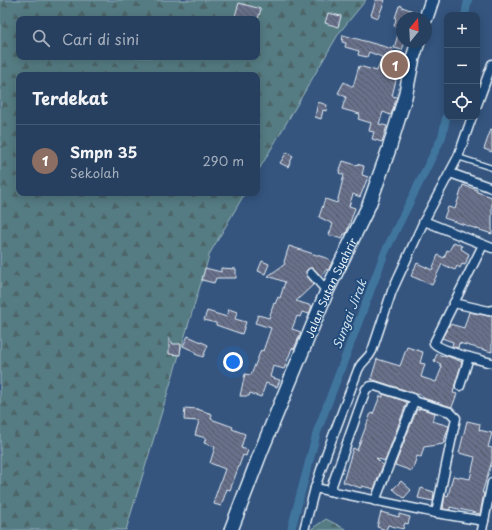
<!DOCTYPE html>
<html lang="id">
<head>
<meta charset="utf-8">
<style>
	body { margin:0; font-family:"Playpen Sans",sans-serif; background:#344b68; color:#f1f3f6 }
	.controls { position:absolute; right:12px; top:12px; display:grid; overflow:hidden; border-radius:8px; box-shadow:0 2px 10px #0003 }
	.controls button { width:36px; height:36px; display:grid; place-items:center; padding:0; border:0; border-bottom:1px solid #445974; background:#28405f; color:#f1f3f6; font:20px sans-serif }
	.compass { position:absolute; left:396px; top:12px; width:36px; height:36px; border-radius:50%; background:#28405f; box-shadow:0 2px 10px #0003; rotate:18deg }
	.you { position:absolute; left:233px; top:362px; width:14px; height:14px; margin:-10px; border:3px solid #fff; border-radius:50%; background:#1a73e8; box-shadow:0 0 0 6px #1a73e833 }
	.badge { display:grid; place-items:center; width:26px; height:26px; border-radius:50%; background:#95b2f1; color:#fff; font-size:13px; font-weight:700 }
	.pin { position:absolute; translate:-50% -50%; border:2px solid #fff; box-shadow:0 1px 4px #0006 }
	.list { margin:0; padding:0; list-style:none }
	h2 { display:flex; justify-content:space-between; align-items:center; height:52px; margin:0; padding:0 16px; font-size:17px }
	h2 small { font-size:13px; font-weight:400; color:#a5afbd }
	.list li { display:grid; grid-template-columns:26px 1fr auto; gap:12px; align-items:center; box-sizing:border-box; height:72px; padding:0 16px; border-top:1px solid #445974 }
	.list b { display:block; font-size:15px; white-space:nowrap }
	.list p { margin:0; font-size:13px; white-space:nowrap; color:#a5afbd }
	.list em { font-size:13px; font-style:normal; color:#a5afbd }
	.icon { flex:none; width:22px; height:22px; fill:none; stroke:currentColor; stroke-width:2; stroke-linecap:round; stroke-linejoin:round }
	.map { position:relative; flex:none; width:492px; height:530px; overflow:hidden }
	.search { position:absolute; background:#28405f; box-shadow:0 2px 10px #0003; left:16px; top:16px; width:244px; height:44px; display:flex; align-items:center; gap:10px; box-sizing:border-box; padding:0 14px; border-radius:8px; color:#a5afbd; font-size:15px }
	.panel { position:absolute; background:#28405f; box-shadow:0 2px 10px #0003; left:16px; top:72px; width:244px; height:124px; border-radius:8px }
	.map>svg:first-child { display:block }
</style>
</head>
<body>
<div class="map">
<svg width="492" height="530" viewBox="0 0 492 530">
	<defs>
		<pattern id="forest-firs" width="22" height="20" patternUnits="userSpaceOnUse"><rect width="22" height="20" fill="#547c83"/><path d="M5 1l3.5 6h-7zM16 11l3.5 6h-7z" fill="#4e6569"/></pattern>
		<pattern id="building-back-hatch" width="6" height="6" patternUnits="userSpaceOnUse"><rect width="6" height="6" fill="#676f8b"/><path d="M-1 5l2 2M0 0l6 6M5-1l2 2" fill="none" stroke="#555a67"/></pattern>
	</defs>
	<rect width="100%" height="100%" fill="#35557f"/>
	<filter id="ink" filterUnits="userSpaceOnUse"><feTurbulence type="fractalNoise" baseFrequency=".025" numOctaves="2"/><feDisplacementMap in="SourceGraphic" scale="8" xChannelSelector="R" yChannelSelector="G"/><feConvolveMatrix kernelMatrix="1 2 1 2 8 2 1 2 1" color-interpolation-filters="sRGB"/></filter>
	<g filter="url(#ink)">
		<!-- forest -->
		<g fill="url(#forest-firs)" stroke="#9eb6be" fill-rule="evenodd">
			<path d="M0 0H366L339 33 257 173V75H19V193H245L210 253 126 530H0ZM19 19H257V57H19Z"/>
			<polygon points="326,519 347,530 310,530"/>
		</g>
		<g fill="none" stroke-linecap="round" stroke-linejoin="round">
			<!-- canal -->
			<g stroke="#40769d" stroke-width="8">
				<polyline points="465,15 468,0"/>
				<polyline points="291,530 317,432 385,252 442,137 447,114"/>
			</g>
		</g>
		<!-- building -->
		<g fill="url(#building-back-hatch)" stroke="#e8f1f8">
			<polygon points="376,0 385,0 378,18 371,15"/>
			<polygon points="239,3 261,9 258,19 234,19"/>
			<polygon points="401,5 402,7 416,12 414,18 402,18 402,42 405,42 402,50 394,48 400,28 394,26 396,19 395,18 399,6 400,6"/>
			<polygon points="328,13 341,16 338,27 325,23"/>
			<polygon points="343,35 393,49 389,60 393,62 388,75 397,76 392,96 397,97 391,115 383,112 379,124 387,126 382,142 372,139 374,132 369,131 371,123 358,119 360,114 342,109 346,97 338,93 344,82 353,87 359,66 377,71 382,57 369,52 367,57 358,55 359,51 345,47 346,43 342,42"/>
			<polygon points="318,102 327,105 326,111 323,110 321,119 315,117"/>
			<polygon points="491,129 492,129 492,152 484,149"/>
			<polygon points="287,152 293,156 288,167 280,163"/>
			<polygon points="343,161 356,165 357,164 364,166 362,175 368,177 360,197 353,194 349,206 355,208 346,234 344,234 342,239 329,235 333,224 319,217 325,199 337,203 344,175 339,173"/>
			<polygon points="463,185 477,190 477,192 492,197 492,234 444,218 448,207 455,209"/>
			<polygon points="454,242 462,246 461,249 469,254 465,265 462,264 460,268 457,266 455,270 442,264 432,285 411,276 417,263 432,270 438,255 444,258 447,250 449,251"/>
			<polygon points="289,246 329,259 332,262 328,271 327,269 321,276 313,268 310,268 306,271 307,276 314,284 296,301 312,306 309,314 302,312 300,317 297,316 292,329 301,332 294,349 292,348 284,369 273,366 270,377 280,380 277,387 266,383 261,397 250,393 249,396 240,396 245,374 251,375 261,350 263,351 271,328 255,323 258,315 269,318 274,303 275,304 278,297 280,298 285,282 268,276 285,264 284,262"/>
			<polygon points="262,261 269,264 265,274 258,271"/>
			<polygon points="205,268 221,272 221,268 236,269 236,278 216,278 214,283 202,280"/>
			<polygon points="229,309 237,312 235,319 246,322 242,334 216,325 216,323 204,320 207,311 227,317"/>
			<polygon points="469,312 488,316 492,316 492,352 459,343 458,348 452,346 453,342 442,338 450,324 464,328"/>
			<polygon points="188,336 208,345 203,357 195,354 196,352 183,346"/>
			<polygon points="169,338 173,344 181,344 180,355 169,354"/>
			<polygon points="407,347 423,352 420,363 425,364 421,377 436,382 442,367 440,366 441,364 434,361 437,354 447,357 447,356 462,362 455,384 453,393 457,394 452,407 423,398 423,396 371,379 377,359 400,366"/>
			<polygon points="383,394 407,402 385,461 376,458 383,465 374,489 362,486 361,488 343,482 353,448 357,450 371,413 373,414 380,396 383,397"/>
			<polygon points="185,408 197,409 212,414 211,419 233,427 232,429 245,434 241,448 248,450 246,456 243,455 230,490 227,489 221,506 214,504 215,501 214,500 225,469 210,463 215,447 204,443 206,438 195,435 199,421 184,420"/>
			<polygon points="419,408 435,413 432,421 449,426 443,444 424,447 421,457 417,456 412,471 395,465 417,409 419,410"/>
			<polygon points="467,421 480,424 479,430 492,433 488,447 492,448 492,461 482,493 484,493 480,514 450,507 450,510 443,509 445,495 448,496 453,476 470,479 475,457 459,453"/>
			<polygon points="401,481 411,490 404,498 393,489"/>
			<polygon points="421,488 434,492 433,501 418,498"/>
			<polygon points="381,512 399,517 399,514 410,517 408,524 405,523 403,529 388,525 386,530 377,527"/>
		</g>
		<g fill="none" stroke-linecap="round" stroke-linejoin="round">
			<defs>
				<polyline id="service" points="458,157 492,168"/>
				<g id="minor">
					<polyline points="477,105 492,64"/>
					<polyline points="450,173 492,188"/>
					<polyline points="424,221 492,248"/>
					<path d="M483 245 434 343C440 351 481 360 492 363"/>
					<polyline points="311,273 327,291"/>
					<polyline points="454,303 489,311 492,310"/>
					<polyline points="460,386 469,357"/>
					<polyline points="414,401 450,412 456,418 436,513"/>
					<polyline points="315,488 436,513 484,521"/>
					<polyline points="330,491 366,389 371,386 375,386 412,398 414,401 375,501"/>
					<path d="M304 530 315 488 327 452 358 370C362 360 368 360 372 351L392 291 424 221 458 157 472 117"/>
					<polyline points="482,530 492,483"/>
				</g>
				<g id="primary">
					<polyline points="426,18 432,0"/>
					<path id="s1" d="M231 530 262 449 327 291 369 205 389 149 405 97 413 58 418 42"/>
				</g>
			</defs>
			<!-- service casing -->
			<use href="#service" stroke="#e8f1f8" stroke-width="7"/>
			<!-- minor casing -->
			<use href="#minor" stroke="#e8f1f8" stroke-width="11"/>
			<!-- primary casing -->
			<use href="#primary" stroke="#e8f1f8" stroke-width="16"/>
			<!-- service -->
			<use href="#service" stroke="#1f4a7a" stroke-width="4"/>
			<!-- minor -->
			<use href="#minor" stroke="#1f4a7a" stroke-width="8"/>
			<!-- primary -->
			<use href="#primary" stroke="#1f4a7a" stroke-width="13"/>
		</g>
	</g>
	<g text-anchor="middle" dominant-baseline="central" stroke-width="3.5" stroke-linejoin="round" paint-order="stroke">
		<!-- street labels -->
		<g font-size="11" fill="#e8f1f8" stroke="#1f4a7a">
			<text stroke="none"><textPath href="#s1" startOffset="262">Jalan Sutan Syahrir</textPath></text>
		</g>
		<!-- water labels -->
		<g font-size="12" font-style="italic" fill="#cfdfea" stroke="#1f4a7a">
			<text transform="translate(349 314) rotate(-69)">Sungai Jirak</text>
		</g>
	</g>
</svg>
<div class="controls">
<button>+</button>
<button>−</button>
<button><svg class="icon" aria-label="locate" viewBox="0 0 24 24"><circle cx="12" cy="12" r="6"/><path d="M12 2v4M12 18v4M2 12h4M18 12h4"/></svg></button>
</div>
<svg class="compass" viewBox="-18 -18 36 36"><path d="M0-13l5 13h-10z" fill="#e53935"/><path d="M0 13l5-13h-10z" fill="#a5afbd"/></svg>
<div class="you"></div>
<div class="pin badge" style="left:395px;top:65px;background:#8d6e63">1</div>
<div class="search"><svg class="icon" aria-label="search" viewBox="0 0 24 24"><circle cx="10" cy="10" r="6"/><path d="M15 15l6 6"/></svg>Cari di sini</div>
<section class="panel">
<h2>Terdekat<small></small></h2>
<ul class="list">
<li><span class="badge" style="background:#8d6e63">1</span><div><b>Smpn 35</b><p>Sekolah</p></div><em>290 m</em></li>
</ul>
</section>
</div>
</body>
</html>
